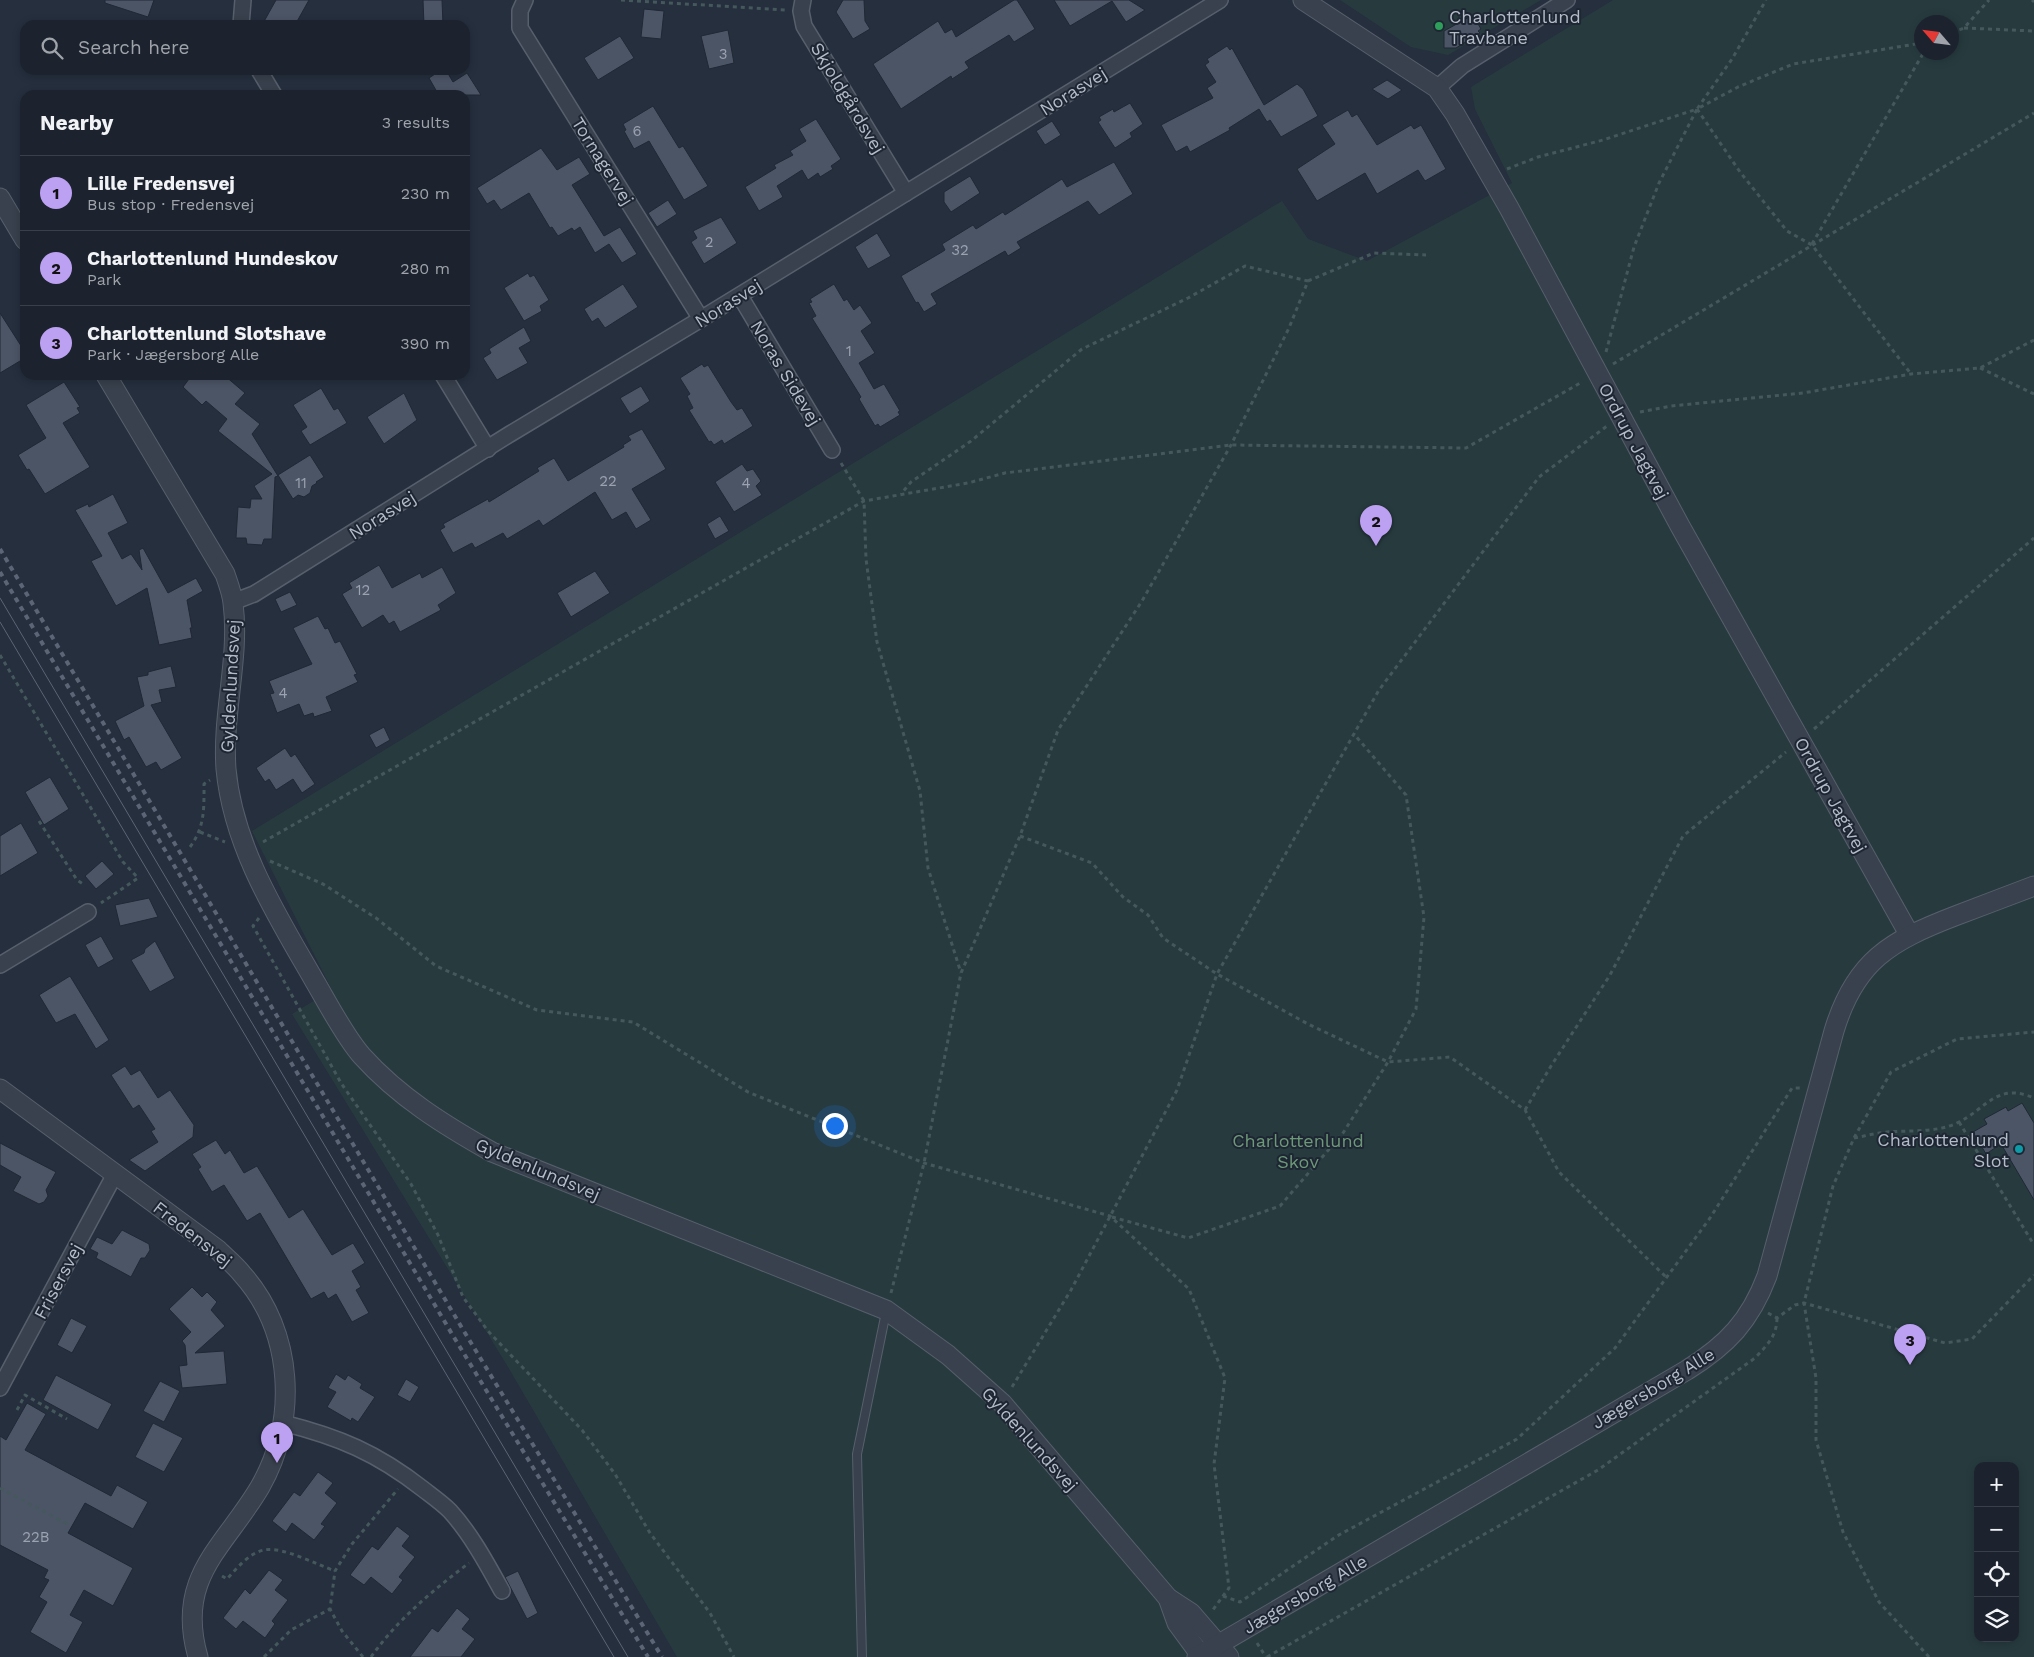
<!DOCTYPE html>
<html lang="en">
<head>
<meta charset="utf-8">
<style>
	body { margin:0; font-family:"Work Sans",sans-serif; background:#292f3a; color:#f1f3f6 }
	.controls { position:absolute; right:15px; bottom:15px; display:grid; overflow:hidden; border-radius:10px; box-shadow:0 2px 8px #0003 }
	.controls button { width:45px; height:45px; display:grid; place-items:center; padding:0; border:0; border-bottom:1px solid #3a404a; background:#1c232e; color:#f1f3f6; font:25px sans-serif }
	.compass { position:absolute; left:1914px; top:15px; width:45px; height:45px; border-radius:50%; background:#1c232e; box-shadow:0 2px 8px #0003; rotate:298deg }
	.you { position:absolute; left:834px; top:1125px; width:18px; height:18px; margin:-12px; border:4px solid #fff; border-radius:50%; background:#1a73e8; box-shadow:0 0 0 8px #1a73e833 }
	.badge { display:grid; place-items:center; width:32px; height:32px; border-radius:50%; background:#bca0f2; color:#111; font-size:16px; font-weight:700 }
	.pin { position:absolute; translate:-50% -41px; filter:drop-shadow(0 1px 2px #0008) }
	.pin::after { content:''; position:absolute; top:26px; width:18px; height:15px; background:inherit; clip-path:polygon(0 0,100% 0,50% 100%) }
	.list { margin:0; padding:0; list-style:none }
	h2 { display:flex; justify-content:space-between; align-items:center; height:65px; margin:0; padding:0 20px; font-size:21px }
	h2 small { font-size:16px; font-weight:400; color:#a0a4aa }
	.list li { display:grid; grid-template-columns:32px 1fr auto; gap:15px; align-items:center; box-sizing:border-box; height:75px; padding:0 20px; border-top:1px solid #3a404a }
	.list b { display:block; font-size:19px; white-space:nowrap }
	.list p { margin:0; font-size:16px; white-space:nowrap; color:#a0a4aa }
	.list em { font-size:16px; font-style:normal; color:#a0a4aa }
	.icon { flex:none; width:28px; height:28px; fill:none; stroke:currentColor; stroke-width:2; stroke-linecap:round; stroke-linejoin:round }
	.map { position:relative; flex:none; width:2034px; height:1657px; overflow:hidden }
	.search { position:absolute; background:#1c232e; box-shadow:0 2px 8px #0003; left:20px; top:20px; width:450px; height:55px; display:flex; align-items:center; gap:12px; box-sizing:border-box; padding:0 18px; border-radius:15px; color:#a0a4aa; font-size:19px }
	.panel { position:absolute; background:#1c232e; box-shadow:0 2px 8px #0003; left:20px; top:90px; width:450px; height:290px; border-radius:15px }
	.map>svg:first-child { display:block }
</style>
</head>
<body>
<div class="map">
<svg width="2034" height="1657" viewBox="0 0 2034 1657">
	<rect width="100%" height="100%" fill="#252f3e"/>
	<!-- green -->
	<g fill="#273b3f" fill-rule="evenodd">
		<polygon points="1340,0 1541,0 1448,55 1411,47"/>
		<path d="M1613 0H2034V1657H677L511 1372 292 1014 332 990 252 831 1282 201 1308 239 1367 261 1512 183 1475 109 1471 87ZM1922 22H1952V52H1922ZM1978 1466H2015V1638H1978Z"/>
	</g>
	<!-- building -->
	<g fill="#4c5566" stroke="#202835">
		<polygon points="105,0 154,0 148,17 105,3"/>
		<polygon points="276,0 309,0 295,25 262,25"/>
		<polygon points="423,0 442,0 443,25 424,25"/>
		<polygon points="843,0 864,0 865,21 870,29 853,39 836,12"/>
		<polygon points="1014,0 1017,0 1035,29 1014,42 1009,35 965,62 969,68 952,79 951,76 901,109 873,64 938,21 945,33 952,29 956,37"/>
		<polygon points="1054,0 1129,0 1145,10 1126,22 1112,1 1070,26"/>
		<polygon points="644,9 664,11 661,39 641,37"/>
		<polygon points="1473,15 1481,29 1478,31 1480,33 1456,48 1444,48 1444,31"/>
		<polygon points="728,30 734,63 709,69 701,36"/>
		<polygon points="620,36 634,58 598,80 584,58"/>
		<polygon points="1227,46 1230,50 1232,48 1264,105 1297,84 1303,89 1318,116 1281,137 1270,120 1267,122 1259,109 1229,128 1230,130 1190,152 1187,146 1176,152 1161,125 1213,98 1207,88 1216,82 1205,65 1209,62 1207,59"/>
		<polygon points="441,70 446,70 453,82 467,73 481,95 432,95 437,92 429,78"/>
		<polygon points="1387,80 1402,90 1388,99 1372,89"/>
		<polygon points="1130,103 1143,124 1130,133 1132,137 1115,148 1098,122 1101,120 1099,117 1113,109 1114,112"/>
		<polygon points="653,106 679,148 683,146 708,186 684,200 649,141 634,149 624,131 626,130 623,124"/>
		<polygon points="1348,110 1352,117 1357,114 1377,145 1411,125 1414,129 1421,125 1446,169 1425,181 1418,170 1377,194 1365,173 1317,201 1297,169 1335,144 1322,125"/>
		<polygon points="816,119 841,159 831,166 833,169 820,177 818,173 808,180 802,170 777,186 783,197 759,211 745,187 776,168 774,165 793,155 790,151 806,141 799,129"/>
		<polygon points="1052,121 1061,135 1045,145 1036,131"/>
		<polygon points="541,148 557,170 579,157 590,174 572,185 604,236 620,227 637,254 622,263 609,244 595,253 580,227 574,231 572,228 558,236 552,227 550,228 529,193 501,210 494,200 487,204 477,188"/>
		<polygon points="1114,162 1133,194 1099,215 1088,201 1017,242 1021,248 1008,256 1005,251 931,294 937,304 924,312 918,302 916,303 901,276 942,252 945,250 942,244 973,225 976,229 1003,212 1005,215 1062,179 1067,187"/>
		<polygon points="970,176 980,193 951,212 944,202 944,192"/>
		<polygon points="668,200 677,214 657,227 648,213"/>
		<polygon points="721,217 737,243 704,264 691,242 697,238 693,231"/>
		<polygon points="877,233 891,256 868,269 855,247"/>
		<polygon points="528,273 530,277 534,275 549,300 540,306 542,311 524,321 504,288"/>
		<polygon points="623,284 638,307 605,328 598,318 592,322 584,309"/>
		<polygon points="834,284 844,301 847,299 854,310 860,305 872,323 861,331 875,353 859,363 874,389 884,384 900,411 898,412 900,415 880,427 878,424 875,426 859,399 861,397 812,318 816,316 809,303 812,302 810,299"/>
		<polygon points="0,313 25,352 25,358 0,373"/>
		<polygon points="524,327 531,341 519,348 528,363 497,380 483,358 491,353 489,349"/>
		<polygon points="702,364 704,367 708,365 731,402 737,410 742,408 753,426 724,444 722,440 714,445 711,441 709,442 689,410 693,408 687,396 690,394 680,378"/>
		<polygon points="192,375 224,375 245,393 235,404 260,424 252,434 278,476 275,477 272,539 264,539 262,545 247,544 246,538 236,538 238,507 250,508 251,499 262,499 254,486 272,474 218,431 227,419 206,401 202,405 183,387"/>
		<polygon points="64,382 80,407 77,408 80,413 63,423 90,467 45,494 29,469 27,470 18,455 46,438 26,405"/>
		<polygon points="641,386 650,401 630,414 620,398"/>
		<polygon points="321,388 334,410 338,408 347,423 310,445 301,431 307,427 293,405"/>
		<polygon points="404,393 417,420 384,444 367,417"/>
		<polygon points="642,429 666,469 632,489 651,520 636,529 626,512 612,520 595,492 543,526 539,520 507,539 503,533 475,548 472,543 453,553 440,530 445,527 443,524 488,499 489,502 539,471 537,468 554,458 568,481 624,447 623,445 631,440 628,436"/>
		<polygon points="310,455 324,477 316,482 317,483 312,486 310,493 304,497 298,495 293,499 278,475"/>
		<polygon points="742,464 747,471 753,469 761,481 756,486 762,495 734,512 715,482"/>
		<polygon points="113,494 128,523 108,533 122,559 131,554 142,570 139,550 143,548 168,593 196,578 203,591 187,600 192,628 190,628 192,638 159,645 147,588 116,606 91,561 102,556 75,510 88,504 89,507"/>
		<polygon points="720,516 729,531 715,539 707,524"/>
		<polygon points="379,565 392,588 420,573 422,578 442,567 456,593 438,605 441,610 400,632 394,621 389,624 383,615 362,628 342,594 352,588 349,583"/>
		<polygon points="595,571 610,593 571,617 557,593"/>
		<polygon points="290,592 297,605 281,612 275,599"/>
		<polygon points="318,616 325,629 328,628 335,643 340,641 357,674 354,675 358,682 326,697 332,711 314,717 313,713 304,716 299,704 277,713 270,694 274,693 269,681 312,664 293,628"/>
		<polygon points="171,666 176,687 159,690 162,702 151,705 182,758 161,770 156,762 146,767 129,737 124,740 115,721 144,706 137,677 148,675 148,672"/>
		<polygon points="384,727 390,740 376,748 369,735"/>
		<polygon points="285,748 291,757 295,754 315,784 302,793 293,779 276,790 269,779 265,782 256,768"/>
		<polygon points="50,777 69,809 44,825 25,792"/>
		<polygon points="21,823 38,853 0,876 0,836"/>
		<polygon points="102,861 114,874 96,889 85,876"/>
		<polygon points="149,898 158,917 120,926 115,905"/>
		<polygon points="101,936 114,959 98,968 85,945"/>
		<polygon points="155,941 175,978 150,992 131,960 144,953 145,949"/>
		<polygon points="70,976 109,1040 96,1049 75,1014 56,1023 39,995"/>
		<polygon points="125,1066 131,1075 140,1070 158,1098 170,1090 194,1125 193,1137 145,1171 129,1160 158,1142 151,1131 155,1129 139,1105 133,1109 111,1075"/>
		<polygon points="2022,1103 2034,1123 2034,1200 2001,1144 1986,1154 1973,1132 1987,1124 1984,1119 2006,1107 2008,1111"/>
		<polygon points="216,1140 225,1154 230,1150 244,1173 257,1166 289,1218 303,1209 332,1255 353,1243 365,1263 352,1271 361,1287 356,1290 369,1313 352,1322 336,1294 328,1299 324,1292 311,1299 260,1213 247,1221 224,1185 212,1192 198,1169 201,1167 192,1154"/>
		<polygon points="0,1143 56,1172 46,1190 48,1196 44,1202 39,1204 13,1191 21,1177 0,1165"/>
		<polygon points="122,1230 149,1244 150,1250 145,1258 141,1258 131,1277 96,1258 98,1253 90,1249 97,1237 112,1244"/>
		<polygon points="192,1287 202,1297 207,1292 217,1302 211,1310 225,1326 195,1353 224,1351 227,1384 182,1388 179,1366 187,1365 185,1345 182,1341 191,1332 169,1309"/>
		<polygon points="71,1318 87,1326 72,1353 57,1345"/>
		<polygon points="336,1374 345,1380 348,1375 362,1384 360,1388 375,1397 358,1422 352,1418 351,1421 327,1407 336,1392 328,1388"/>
		<polygon points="56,1375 112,1404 98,1430 43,1400"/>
		<polygon points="406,1379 419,1387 410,1402 397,1395"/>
		<polygon points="160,1381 180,1391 164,1422 143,1411"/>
		<polygon points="27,1403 46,1414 25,1450 111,1496 117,1485 148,1502 133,1529 85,1503 68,1533 133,1568 113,1606 84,1590 70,1615 83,1622 66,1653 30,1632 47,1602 39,1597 49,1580 44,1578 48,1570 0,1545 0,1436 6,1440"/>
		<polygon points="153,1423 183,1438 164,1472 135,1457"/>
		<polygon points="318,1472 333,1483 325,1493 337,1503 321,1524 325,1526 314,1540 292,1523 286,1532 272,1521 294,1492 300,1496"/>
		<polygon points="397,1526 410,1536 402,1546 415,1557 399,1577 403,1580 392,1594 371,1577 364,1585 350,1575 372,1546 378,1550"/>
		<polygon points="269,1570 283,1580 275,1590 288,1600 272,1621 275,1624 265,1638 243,1621 236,1629 223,1618 245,1589 250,1594"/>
		<polygon points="518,1571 538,1613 527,1619 505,1577"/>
		<polygon points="457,1608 470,1619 462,1629 475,1639 461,1657 410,1657 432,1628 438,1632"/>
	</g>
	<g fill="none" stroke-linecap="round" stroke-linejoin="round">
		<defs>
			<polyline id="service" points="862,1657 857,1454 886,1312"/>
			<g id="minor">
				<polyline points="525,0 520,11 520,28 701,319"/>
				<polyline points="803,0 801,11 804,26 906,193"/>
				<polyline points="241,25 243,0"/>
				<polyline points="259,70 274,95"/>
				<polyline points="1437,88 1462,66 1567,0"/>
				<polyline points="740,296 832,450"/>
				<polyline points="443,375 488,449"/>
				<polyline points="233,602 254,594 510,434 701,319 1220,0"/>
				<polyline points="0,965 88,912"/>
				<polyline points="0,1388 115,1174"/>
				<path d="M283 1423C339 1437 377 1453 423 1489 432 1496 442 1503 450 1511 471 1534 487 1564 502 1591"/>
			</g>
			<g id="tertiary">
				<polyline points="1303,0 1437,88 1455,114 1509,208 1680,526 1909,934"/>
				<polyline points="0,198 25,240"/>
				<path d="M106 375 225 574C228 583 232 593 233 603 240 658 222 713 226 769 233 846 276 914 314 980 327 1002 345 1037 362 1056 399 1097 444 1125 492 1152L886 1310 948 1355 1002 1403 1168 1598 1191 1613 1229 1657"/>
				<path d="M0 1089 218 1250C226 1258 235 1265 242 1274 294 1332 298 1421 260 1487 224 1548 175 1577 198 1657"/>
				<polyline points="1168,1598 1177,1623 1202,1657"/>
				<path d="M1197 1657 1687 1370C1727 1345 1750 1321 1767 1276L1834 1031C1855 961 1890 941 1955 916 1981 906 2008 896 2034 886"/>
			</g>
		</defs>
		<!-- service casing -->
		<use href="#service" stroke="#575f6c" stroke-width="10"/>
		<!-- minor casing -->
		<use href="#minor" stroke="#575f6c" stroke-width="18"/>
		<!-- tertiary casing -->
		<use href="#tertiary" stroke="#575f6c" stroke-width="21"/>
		<!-- path -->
		<g stroke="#45585c" stroke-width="3" stroke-dasharray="4 4" stroke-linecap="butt">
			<polyline points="621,0 785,10"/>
			<polyline points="2032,0 2034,2"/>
			<polyline points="1964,28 2034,31"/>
			<polyline points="1952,33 1964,28 1989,0"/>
			<polyline points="1697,109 1740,172 1787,231 1812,245 1911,374"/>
			<polyline points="1507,169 1538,157 1603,140 1697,109 1732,59 1766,0"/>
			<polyline points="1812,244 1924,52"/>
			<polyline points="1308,281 1374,253 1426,255"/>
			<polyline points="1606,352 1634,247 1659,183 1697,109 1738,87 1793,64 1922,43"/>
			<polyline points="1613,364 2034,113"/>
			<polyline points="1980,368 2034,394"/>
			<polyline points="1640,412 1671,406 1803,393 1911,374 1980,368 2034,340"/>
			<polyline points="841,463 864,501 866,559 877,642 920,791 928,868 961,973"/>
			<polyline points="0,655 123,862 138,878 101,903"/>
			<polyline points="1814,729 2034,538"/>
			<polyline points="39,821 77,880 83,884"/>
			<polyline points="200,832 225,842"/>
			<polyline points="1020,836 1092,863 1123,897 1148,915 1163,938 1217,974 1308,1024 1388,1062 1450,1057 1525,1110 1559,1172 1667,1278"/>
			<polyline points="263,842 864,501 968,483 1005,473 1231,445 1466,448 1582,382"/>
			<path d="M190 847C205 827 204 808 204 784L210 780"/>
			<polyline points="270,861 323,884 376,918 436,966 537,1010 633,1022 748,1092 924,1163 1110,1216 1189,1289 1225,1378 1214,1464 1229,1588 1212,1611"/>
			<polyline points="259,918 253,926 341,1083 411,1184 438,1235 463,1297 488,1331 582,1430 615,1474 650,1533 710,1613 734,1657"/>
			<polyline points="1525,1110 1551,1066 1610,975 1683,836 1786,752"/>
			<polyline points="1959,1122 2034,1245"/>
			<path d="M1854 1138C1865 1136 1876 1133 1887 1132 1911 1130 1938 1133 1959 1122 1987 1108 1997 1082 2034 1098"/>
			<polyline points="1112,1217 1188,1238 1280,1206 1343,1133 1388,1062 1416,1009 1424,917 1406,795 1354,734"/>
			<polyline points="891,1293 924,1163 961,973 1020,836 1058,730 1142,601 1231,445 1289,328 1308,281 1245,266 1188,298 1082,349 971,441 911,482 901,494"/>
			<polyline points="1768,1313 1777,1318 1795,1305 1804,1303 1945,1343 1972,1339 2034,1275"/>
			<polyline points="1012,1387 1071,1290 1177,1090 1217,974 1379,690 1539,477 1607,426"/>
			<polyline points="17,1410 25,1395 67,1419"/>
			<polyline points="0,1488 69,1525"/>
			<path d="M222 1576 227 1579C237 1568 249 1553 264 1550 282 1546 318 1565 335 1571"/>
			<polyline points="1223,1596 1240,1602 1337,1536 1517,1439 1615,1348 1710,1218 1792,1088 1800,1088"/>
			<polyline points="1257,1643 1266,1657"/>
			<polyline points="264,1657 291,1630 330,1609"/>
			<polyline points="363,1657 342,1631 330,1609 335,1571 352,1544 398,1489"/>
			<path d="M371 1657C398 1619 432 1591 469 1563"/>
			<path d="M1267 1657 1598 1470 1755 1358C1767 1345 1777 1336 1777 1318"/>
			<polyline points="1929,1657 1879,1602 1843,1532 1816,1440 1816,1378 1804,1303 1833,1186 1854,1138 1891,1072 1957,1039 2034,1032"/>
		</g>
		<!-- service -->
		<use href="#service" stroke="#39414e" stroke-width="8"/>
		<!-- minor -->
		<use href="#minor" stroke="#39414e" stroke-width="15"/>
		<!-- tertiary -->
		<use href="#tertiary" stroke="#39414e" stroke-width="19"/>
		<!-- tram -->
		<g stroke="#5c6575" stroke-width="1">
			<polyline points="0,598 628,1657"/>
			<polyline points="0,622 614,1657"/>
		</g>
		<!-- rail -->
		<g stroke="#5c6575" stroke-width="4" stroke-dasharray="5 5" stroke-linecap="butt">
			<polyline points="0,549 462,1328 662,1657"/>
			<polyline points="0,572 452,1334 648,1657"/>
		</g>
	</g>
	<!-- markers -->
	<circle fill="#2e9e5b" stroke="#1e2633" stroke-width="2" cx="1439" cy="26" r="5"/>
	<circle fill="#0f9aa8" stroke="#1e2633" stroke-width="2" cx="2019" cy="1149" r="5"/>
	<g text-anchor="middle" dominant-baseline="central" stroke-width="4" stroke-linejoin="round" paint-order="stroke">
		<!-- number labels -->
		<g font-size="15" fill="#9ba2b0">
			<text x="723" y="54">3</text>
			<text x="637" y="131">6</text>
			<text x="709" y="242">2</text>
			<text x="960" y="250">32</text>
			<text x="849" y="351">1</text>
			<text x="608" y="481">22</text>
			<text x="301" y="483">11</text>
			<text x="746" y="483">4</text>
			<text x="363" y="590">12</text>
			<text x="283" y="693">4</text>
			<text x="36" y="1537">22B</text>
		</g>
		<!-- poi labels -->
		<g font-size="18" fill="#b5bcc9" stroke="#1e2633" text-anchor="start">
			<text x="1449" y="16">Charlottenlund<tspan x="1449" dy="21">Travbane</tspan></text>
			<text x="2009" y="1139" text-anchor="end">Charlottenlund<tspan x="2009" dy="21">Slot</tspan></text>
		</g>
		<!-- street labels -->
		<g font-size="18" fill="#b5bcc9" stroke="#1e2633">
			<text transform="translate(1073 91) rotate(-32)">Norasvej</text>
			<text transform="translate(848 98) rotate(59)">Skjoldgårdsvej</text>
			<text transform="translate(603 161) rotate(58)">Tornagervej</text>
			<text transform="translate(728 303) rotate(-32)">Norasvej</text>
			<text transform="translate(786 373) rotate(59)">Noras Sidevej</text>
			<text transform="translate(1634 441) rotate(62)">Ordrup Jagtvej</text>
			<text transform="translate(382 515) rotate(-32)">Norasvej</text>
			<text transform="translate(230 686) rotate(-87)">Gyldenlundsvej</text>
			<text transform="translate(1831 795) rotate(61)">Ordrup Jagtvej</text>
			<text transform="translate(538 1169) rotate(23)">Gyldenlundsvej</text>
			<text transform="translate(193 1234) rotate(38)">Fredensvej</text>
			<text transform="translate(58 1281) rotate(-62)">Frisersvej</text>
			<text transform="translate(1653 1388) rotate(-31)">Jægersborg Alle</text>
			<text transform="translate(1030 1439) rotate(48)">Gyldenlundsvej</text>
			<text transform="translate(1305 1594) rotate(-30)">Jægersborg Alle</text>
		</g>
		<!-- park labels -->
		<g font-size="18" fill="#6e9979" stroke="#1e2633">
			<text x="1298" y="1140">Charlottenlund<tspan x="1298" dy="21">Skov</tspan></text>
		</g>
	</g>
</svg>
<div class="controls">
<button>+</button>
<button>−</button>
<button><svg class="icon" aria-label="locate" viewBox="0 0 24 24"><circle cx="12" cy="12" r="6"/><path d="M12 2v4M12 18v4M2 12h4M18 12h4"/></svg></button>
<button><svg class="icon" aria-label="layers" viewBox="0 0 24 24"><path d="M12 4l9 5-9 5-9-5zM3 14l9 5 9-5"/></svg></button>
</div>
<svg class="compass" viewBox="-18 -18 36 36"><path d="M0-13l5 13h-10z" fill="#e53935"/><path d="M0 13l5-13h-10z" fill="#a0a4aa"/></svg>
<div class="you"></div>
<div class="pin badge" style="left:277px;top:1463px">1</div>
<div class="pin badge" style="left:1376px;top:546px">2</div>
<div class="pin badge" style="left:1910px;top:1365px">3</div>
<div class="search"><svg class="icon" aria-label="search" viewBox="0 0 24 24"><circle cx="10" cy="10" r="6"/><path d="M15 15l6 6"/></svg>Search here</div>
<section class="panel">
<h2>Nearby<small>3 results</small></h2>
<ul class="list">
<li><span class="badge">1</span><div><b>Lille Fredensvej</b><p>Bus stop · Fredensvej</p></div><em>230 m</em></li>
<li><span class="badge">2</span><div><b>Charlottenlund Hundeskov</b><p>Park</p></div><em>280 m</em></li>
<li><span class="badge">3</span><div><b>Charlottenlund Slotshave</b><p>Park · Jægersborg Alle</p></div><em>390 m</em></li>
</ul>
</section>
</div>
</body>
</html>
